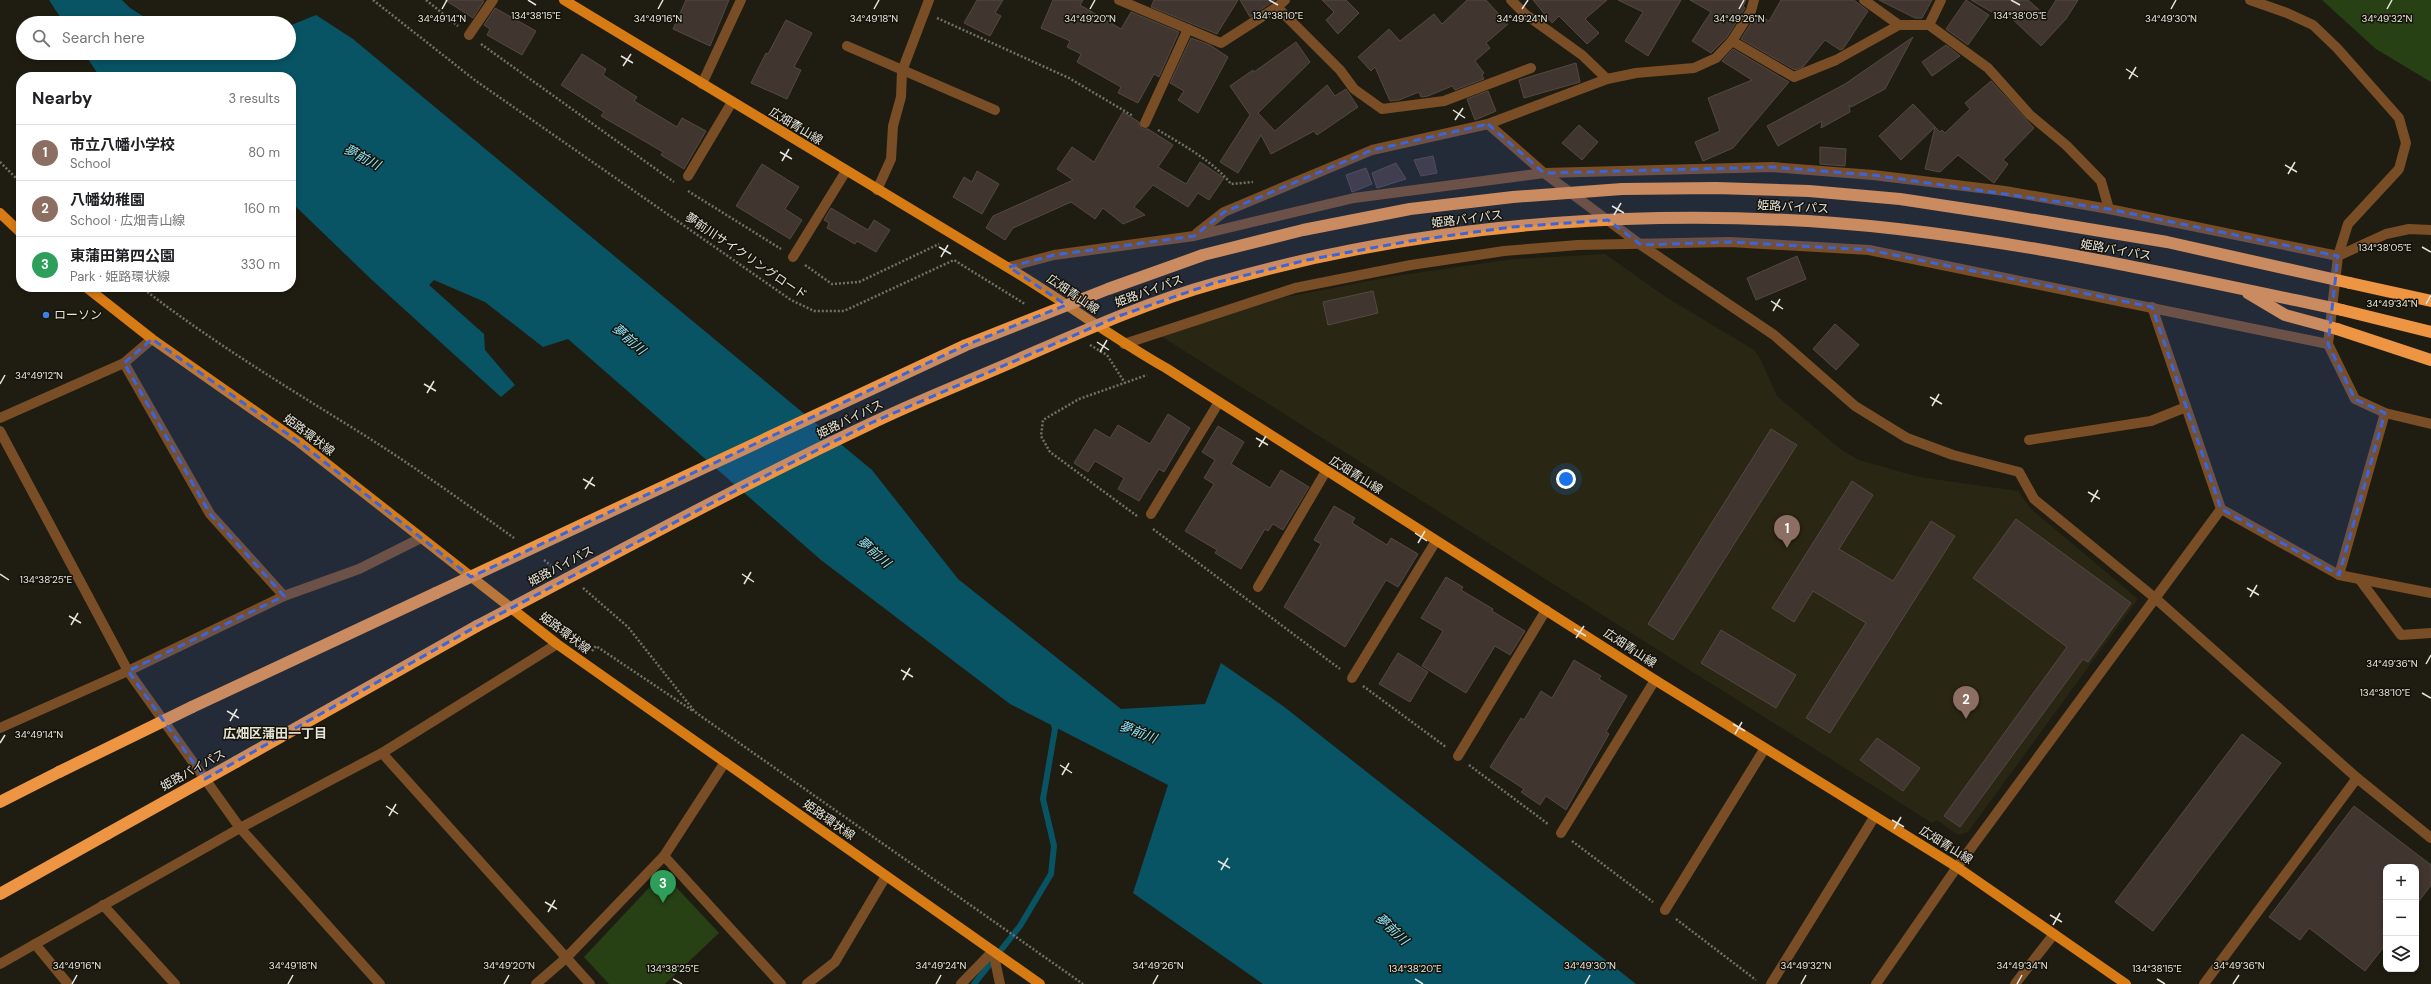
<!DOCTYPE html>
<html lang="en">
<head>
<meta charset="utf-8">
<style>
	body { margin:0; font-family:"DM Sans","Noto Sans JP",sans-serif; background:#f6f6f6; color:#202124 }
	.controls { position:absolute; right:12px; bottom:12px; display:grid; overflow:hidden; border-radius:8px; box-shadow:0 2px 6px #0003 }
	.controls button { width:36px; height:36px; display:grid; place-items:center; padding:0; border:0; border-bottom:1px solid #e0e0e0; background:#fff; color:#202124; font:20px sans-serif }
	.you { position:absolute; left:1566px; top:479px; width:14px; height:14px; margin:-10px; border:3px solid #fff; border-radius:50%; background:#1a73e8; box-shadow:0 0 0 6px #1a73e833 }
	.badge { display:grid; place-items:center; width:26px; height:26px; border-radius:50%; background:#ea580c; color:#fff; font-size:13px; font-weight:700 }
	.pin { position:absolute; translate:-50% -33px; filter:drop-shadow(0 1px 2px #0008) }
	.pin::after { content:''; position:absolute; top:21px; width:14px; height:12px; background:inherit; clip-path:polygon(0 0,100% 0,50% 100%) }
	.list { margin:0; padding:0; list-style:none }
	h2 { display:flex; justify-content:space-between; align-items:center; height:52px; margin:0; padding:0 16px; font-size:17px }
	h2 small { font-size:13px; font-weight:400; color:#757577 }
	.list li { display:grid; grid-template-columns:26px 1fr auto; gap:12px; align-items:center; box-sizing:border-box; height:56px; padding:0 16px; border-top:1px solid #e0e0e0 }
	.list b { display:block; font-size:15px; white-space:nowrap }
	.list p { margin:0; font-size:13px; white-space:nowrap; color:#757577 }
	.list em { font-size:13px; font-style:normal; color:#757577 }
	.icon { flex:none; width:22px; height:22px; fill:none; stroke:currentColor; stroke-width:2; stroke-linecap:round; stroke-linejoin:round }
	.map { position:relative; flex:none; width:2431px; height:984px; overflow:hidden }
	.search { position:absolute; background:#fff; box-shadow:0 2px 6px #0003; left:16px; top:16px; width:280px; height:44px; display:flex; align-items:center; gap:10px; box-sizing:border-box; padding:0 14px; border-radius:22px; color:#757577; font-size:15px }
	.panel { position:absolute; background:#fff; box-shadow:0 2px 6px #0003; left:16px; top:72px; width:280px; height:220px; border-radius:16px }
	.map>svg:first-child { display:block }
</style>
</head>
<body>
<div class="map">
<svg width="2431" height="984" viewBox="0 0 2431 984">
	<rect width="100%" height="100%" fill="#1f1d11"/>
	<!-- built -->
	<polygon fill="#292614" points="1605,254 1666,297 1754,350 1760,358 1777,396 1840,449 1859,460 1919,477 2018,491 2031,509 2138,599 1968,832 1958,835 1937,820 1932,823 1159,335 1286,297 1395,276 1513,259"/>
	<!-- green -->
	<g fill="#274014">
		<polygon points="2322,0 2431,0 2431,82 2376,49"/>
		<polygon points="663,873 719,933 665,984 609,984 584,957"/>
	</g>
	<!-- water -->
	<g fill="#085464">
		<polygon points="49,0 122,0 130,8 154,23 64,23"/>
		<polygon points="316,15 353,39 872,470 958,579 1121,709 1205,704 1221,663 1283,706 1636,984 1263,984 1133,893 1168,785 1010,704 821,560 568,339 543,347 485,302 434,280 429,285 484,334 485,350 515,385 501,397 372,280 291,202 291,77 100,77 84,53 289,53 289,26"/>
	</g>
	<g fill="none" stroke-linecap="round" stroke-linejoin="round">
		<!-- stream -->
		<polyline stroke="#085464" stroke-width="6" points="974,984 1020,926 1051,874 1054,846 1043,799 1055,729 1053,721"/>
	</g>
	<!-- building -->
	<g fill="#41352f" stroke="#554842">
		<polygon points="445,0 482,0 484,1 473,18"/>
		<polygon points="686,0 729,0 710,46 673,29"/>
		<polygon points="977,0 1003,0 995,13 1001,16 990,36 964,23"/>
		<polygon points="1053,0 1083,0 1080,5 1121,29 1131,12 1179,32 1159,77 1154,74 1138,103 1118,93 1121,87 1077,62 1081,54 1067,47 1070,41 1041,28"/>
		<polygon points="1154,0 1238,0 1217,34 1151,7"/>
		<polygon points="1240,0 1275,0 1250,17"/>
		<polygon points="1322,0 1346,0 1359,13 1338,34 1326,20 1334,12"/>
		<polygon points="1467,0 1486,0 1508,24 1486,43 1490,48 1475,61 1484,73 1482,75 1484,79 1455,90 1452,86 1428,96 1421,97 1419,92 1399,100 1390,101 1375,67 1371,71 1358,57 1389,29 1400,41 1434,14 1442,24"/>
		<polygon points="1533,0 1607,0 1585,19 1599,33 1587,44 1559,16 1552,23"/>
		<polygon points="1618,0 1681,0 1648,56 1625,41 1643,12"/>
		<polygon points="1690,0 1746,0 1743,6 1745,8 1727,37 1711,53 1692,41 1711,12"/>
		<polygon points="1781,0 1854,0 1868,11 1843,49 1840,50 1825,40 1803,67 1795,70 1741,39 1757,14 1769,21"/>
		<polygon points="1879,0 1932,0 1922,18 1915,18"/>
		<polygon points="1966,0 1989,15 1968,45 1946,29"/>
		<polygon points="1971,0 2028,0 2046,16 2056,0 2078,0 2066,19 2041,46 2007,14 2004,19"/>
		<polygon points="495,8 536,31 522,55 487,35 490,29 484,25"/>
		<polygon points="786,20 812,33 794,67 801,70 787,99 751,83 766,53 768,54"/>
		<polygon points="1913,37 1885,89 1851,107 1849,105 1850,112 1821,128 1822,121 1778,146 1767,126 1845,84"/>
		<polygon points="1191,38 1210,45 1228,57 1198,113 1178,100 1184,91 1170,83"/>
		<polygon points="1296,42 1310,62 1258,113 1275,131 1327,85 1335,96 1346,89 1358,107 1317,135 1314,131 1271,154 1261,135 1238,173 1220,162 1250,115 1230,86 1253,70 1254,72"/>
		<polygon points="1946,45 1960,56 1932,76 1922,62"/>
		<polygon points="1733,49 1789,82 1733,148 1703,161 1695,142 1720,131 1708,98 1752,80 1722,61"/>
		<polygon points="582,54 606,69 603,75 637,97 634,101 677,127 682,118 706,131 684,169 661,155 663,152 601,116 604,112 561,85"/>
		<polygon points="1576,63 1580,82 1524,98 1519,80"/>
		<polygon points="1991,81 2034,128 2003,160 2008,164 1994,183 1958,155 1940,172 1925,169 1935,127 1901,160 1879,136 1913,104 1940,132 1942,130 1945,133 1970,109 1965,103"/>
		<polygon points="1488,91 1496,111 1475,120 1467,99"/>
		<polygon points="1123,112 1139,122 1142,129 1148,129 1173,145 1158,167 1186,184 1200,162 1224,178 1209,200 1198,193 1188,207 1153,185 1134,207 1145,215 1123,224 1103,208 1095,219 1071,202 1013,228 1005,240 986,228 993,216 1073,180 1057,169 1072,147 1094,162"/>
		<polygon points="1579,125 1598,142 1582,160 1562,143"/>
		<polygon points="1820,147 1846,149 1845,166 1820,164"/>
		<polygon points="1433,156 1437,173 1421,176 1414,160"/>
		<polygon points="1396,163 1406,179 1377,188 1372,173"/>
		<polygon points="762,164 799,187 785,209 802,220 790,239 736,206"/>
		<polygon points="1366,168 1372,184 1352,192 1346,175"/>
		<polygon points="977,171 999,184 982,214 953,197 964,177 972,182"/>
		<polygon points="831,208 868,230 874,220 890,230 876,252 857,241 855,244 827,228 829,223 824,220"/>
		<polygon points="1797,256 1806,279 1756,300 1747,278"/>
		<polygon points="1373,291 1378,313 1328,325 1323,302"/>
		<polygon points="1835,324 1859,345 1836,370 1813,349"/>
		<polygon points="1168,414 1190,428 1164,472 1159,469 1139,501 1118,489 1124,478 1095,461 1088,472 1074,463 1095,429 1110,438 1118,425 1150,444"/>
		<polygon points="1218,426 1244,442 1231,464 1270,488 1281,470 1309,487 1283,530 1273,524 1268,531 1265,529 1241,569 1215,553 1217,550 1185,531 1214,484 1204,478 1215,460 1202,452"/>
		<polygon points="1771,429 1797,445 1673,640 1648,624"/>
		<polygon points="1852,481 1873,495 1839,549 1893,581 1931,521 1955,536 1830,733 1806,718 1866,623 1813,591 1794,622 1772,608"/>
		<polygon points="1334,506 1355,518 1352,523 1387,545 1391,538 1418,554 1398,587 1386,580 1345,647 1284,607 1321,544 1314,540"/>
		<polygon points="2016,519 2131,603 2088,662 2083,659 1960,827 1944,816 2067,647 1973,578"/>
		<polygon points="1446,577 1463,587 1461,590 1493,609 1492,611 1525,631 1510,655 1495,646 1466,693 1422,666 1443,631 1421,618"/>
		<polygon points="1721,630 1796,675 1776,708 1701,663"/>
		<polygon points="1398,653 1428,672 1410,702 1379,684"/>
		<polygon points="1574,660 1601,676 1599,679 1627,696 1606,732 1609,734 1566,810 1546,796 1540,805 1521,792 1524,789 1490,767 1521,718 1524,720 1541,691 1552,698"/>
		<polygon points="2242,734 2281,763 2153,931 2115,902"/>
		<polygon points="1877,738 1920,768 1903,791 1860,760"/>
		<polygon points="2354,806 2431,865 2431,885 2416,905 2416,867 2386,867 2386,944 2365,971 2309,928 2300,940 2269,917"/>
	</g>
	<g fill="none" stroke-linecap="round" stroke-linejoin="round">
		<!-- path -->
		<g stroke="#727167" stroke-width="2.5" stroke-dasharray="2 2" stroke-linecap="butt">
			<polyline points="373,0 476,81 791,300 814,311 844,311 954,260 1025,304"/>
			<polyline points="426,0 458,26"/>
			<polyline points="937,18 1069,78 1133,116"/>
			<polyline points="481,44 674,182"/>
			<path d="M1158 130C1183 145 1213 161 1231 184L1253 182"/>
			<polyline points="0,162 21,183"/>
			<polyline points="688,191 781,249"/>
			<polyline points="805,265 832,284 859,282 939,244"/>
			<path d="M141 287C213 343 287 387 364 435 415 467 465 503 514 538"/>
			<polyline points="1090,345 1107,355 1125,383"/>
			<polyline points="1137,516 1050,452 1041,436 1043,420 1079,399 1147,375"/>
			<polyline points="1153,529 1340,669"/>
			<polyline points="544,560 554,568"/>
			<polyline points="583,588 628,627 695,712 1083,984"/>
			<polyline points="592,651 596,646 693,711"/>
			<polyline points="1363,686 1446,747"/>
			<polyline points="1469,765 1548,824"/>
			<polyline points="1572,841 1653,902"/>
			<polyline points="1676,919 1756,980"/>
		</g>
		<!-- minor -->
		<g stroke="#794d26" stroke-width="10">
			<polyline points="1119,0 1221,43 1277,7 1285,0"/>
			<polyline points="1511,0 1525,14 1582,55 1607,79"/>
			<polyline points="1864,0 1899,25 1929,25 1988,68 2030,115 2066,145 2101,181 2109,209"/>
			<polyline points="2250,0 2287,13 2313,25 2337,48 2399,118 2406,143 2399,169 2348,224 2338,256 2328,344 2355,399 2385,413 2431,424"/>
			<polyline points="1277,7 1340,70 1354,89 1382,109 1444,101 1531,68"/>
			<polyline points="1929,25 1941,0"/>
			<polyline points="469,35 493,0"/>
			<polyline points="1732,41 1794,77 1836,60 1899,25"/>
			<polyline points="847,46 995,110"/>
			<polyline points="702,84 741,0"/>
			<polyline points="1145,123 1188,29"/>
			<polyline points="1488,124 1544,173 1641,245 1774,335 1855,406 1907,438 1953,455 2019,472 2034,499 2155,598 2357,778 2431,838"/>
			<polyline points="688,176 732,102"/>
			<polyline points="877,190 891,159 893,126 901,97 902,71 929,0"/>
			<polyline points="1197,233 1224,212 1372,150 1488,124 1607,79 1636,73 1694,68 1716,58 1732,41 1751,11 1754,0"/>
			<polyline points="793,257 846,171"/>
			<polyline points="1009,267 1054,255 1194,236 1354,198 1544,173 1772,167 1873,175 2005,191 2109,209 2338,256 2386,234 2409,229 2431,230"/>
			<polyline points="1124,344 1295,288 1411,265 1504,251 1578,245 1730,242 1869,250 2328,344"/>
			<polyline points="124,363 210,514 284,596"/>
			<polyline points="0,418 124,363 152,339"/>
			<polyline points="0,431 128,671 240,828 380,984"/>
			<polyline points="2029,440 2151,421 2186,407"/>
			<polyline points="2221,509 2339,575 2431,593"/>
			<polyline points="1151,514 1219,402"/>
			<polyline points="2339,575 2385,413"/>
			<polyline points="2360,580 2401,635 2431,633"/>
			<polyline points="1258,587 1326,471"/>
			<polyline points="1352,678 1436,541"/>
			<polyline points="0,728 128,671 284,596 359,569 421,538"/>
			<polyline points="382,753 590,984"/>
			<polyline points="1458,756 1546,610"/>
			<polyline points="1561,833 1655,680"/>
			<polyline points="664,856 781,984"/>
			<polyline points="103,905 175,984"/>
			<polyline points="1665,910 1765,748"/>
			<polyline points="35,944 68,984"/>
			<polyline points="993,951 1000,984"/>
			<polyline points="0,964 240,828 382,753 557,644"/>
			<polyline points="536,984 566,958 664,856 725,762"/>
			<polyline points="807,984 835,962 886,876"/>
			<polyline points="961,984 993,951"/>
			<polyline points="1771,984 1875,816"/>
			<polyline points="1876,984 1957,867 2221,509 2152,307"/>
			<polyline points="2015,984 2054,934"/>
			<polyline points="2204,984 2357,778"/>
		</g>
		<!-- major -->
		<g stroke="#d77b15" stroke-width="10">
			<path d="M564 0C712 90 860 178 1007 267 1061 299 1111 337 1166 368L1655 680 1957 867 2126 984"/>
			<polyline points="0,213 21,233"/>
			<polyline points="86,287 152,339 299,442 557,644 1040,984"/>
		</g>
		<!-- highway -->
		<g stroke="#ee9544" stroke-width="12">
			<polyline points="2350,283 2431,301"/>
			<polyline points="2342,310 2431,332"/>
			<polyline points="2337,329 2431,360"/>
			<polyline points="192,707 436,593"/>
			<polyline points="236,762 477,626"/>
			<polyline points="0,802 59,772"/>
			<polyline points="0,894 107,834"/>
		</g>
		<!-- highway-bridge -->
		<g stroke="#ee9544" stroke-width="12">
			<polyline points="2248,293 2285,315 2337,329"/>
			<polyline points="436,593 966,345 1108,289 1203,255 1303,230 1410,209 1513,197 1622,189 1716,188 1809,191 1900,199 1992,213 2167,242 2350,283"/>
			<path d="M477 626C607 558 737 487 870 424 911 404 954 387 996 369 1068 338 1140 304 1216 283 1434 220 1673 204 1898 229 2047 246 2195 279 2342 310"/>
			<polyline points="59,772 192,707"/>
			<polyline points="107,834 236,762"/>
		</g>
	</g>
	<!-- marked area -->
	<path fill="#3b65d9" fill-opacity="0.2" stroke="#3b65d9" stroke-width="3" stroke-dasharray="8 5" stroke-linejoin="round" d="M1488 124 1544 173 1772 167 1873 175 2109 209 2338 256 2328 344 2355 399 2385 413 2339 575 2221 509 2152 307 1869 250 1730 242 1641 245 1608 220 1512 227 1410 241 1307 260 1214 283 1119 316 873 422 727 495 477 626 205 779 128 671 284 596 210 514 124 363 152 339 299 442 471 577 966 345 1066 305 1009 267 1054 255 1194 236 1224 212 1372 150Z"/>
	<!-- ticks -->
	<path fill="none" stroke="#e6e5de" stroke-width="1.5" d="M528 0 536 5M1269 0 1278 5M2011 0 2020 5M442 9 447 0M658 9 663 0M874 9 879 0M1090 9 1095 0M1522 9 1528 0M1739 9 1744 0M2171 9 2176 0M2387 9 2392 0M621 56 633 63M623 66 631 54M2126 69 2138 77M2129 79 2136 67M1453 110 1465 118M1455 120 1463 108M780 152 792 159M782 161 789 149M2285 165 2297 172M2288 174 2295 162M1612 206 1624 213M1614 215 1621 203M939 247 951 254M2422 247 2431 252M941 257 948 245M1771 301 1783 309M2426 304 2431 295M1773 311 1780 299M1097 342 1109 350M1100 352 1107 340M0 384 5 375M424 384 436 391M427 393 434 381M1930 397 1942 404M1932 406 1939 394M1256 438 1268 445M1259 447 1266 436M583 479 595 486M585 489 593 477M2088 492 2100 499M2091 502 2098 490M1415 533 1427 541M1418 543 1425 531M0 574 9 580M742 574 754 582M744 584 751 572M2247 588 2259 595M2250 597 2257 585M69 616 81 623M71 625 78 613M1574 629 1586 636M1576 638 1584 626M2426 664 2431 655M901 670 913 677M903 680 910 668M2422 693 2431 698M227 711 239 718M230 721 237 709M1733 724 1745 731M1735 734 1742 722M0 743 5 735M1060 765 1072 773M1062 775 1069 763M386 806 398 814M389 816 396 804M1892 820 1904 827M1894 829 1901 817M1218 861 1230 868M1221 870 1228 858M545 902 557 909M548 912 555 900M2050 915 2062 922M2053 925 2060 913M673 979 682 984M1415 979 1423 984M2157 979 2165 984M72 984 77 975M288 984 293 975M504 984 509 975M936 984 941 975M1153 984 1158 975M1585 984 1590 975M1801 984 1806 975M2017 984 2022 975M2233 984 2239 975"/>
	<!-- markers -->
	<circle fill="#3f7fe0" stroke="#151309" stroke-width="1.5" cx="46" cy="315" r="4"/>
	<g text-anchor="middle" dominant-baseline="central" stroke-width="3" stroke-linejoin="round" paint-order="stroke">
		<!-- street labels -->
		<g font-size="12" fill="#e6e5de" stroke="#151309">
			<text transform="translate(796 126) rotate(31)">広畑青山線</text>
			<text transform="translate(1793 207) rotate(3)">姫路バイパス</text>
			<text transform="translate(1467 219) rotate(-7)">姫路バイパス</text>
			<text transform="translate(2116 250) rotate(10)">姫路バイパス</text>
			<text transform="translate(746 256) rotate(34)">夢前川サイクリングロード</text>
			<text transform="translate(1149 291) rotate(-20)">姫路バイパス</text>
			<text transform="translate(1073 294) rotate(34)">広畑青山線</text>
			<text transform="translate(850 419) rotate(-26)">姫路バイパス</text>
			<text transform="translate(309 435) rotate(37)">姫路環状線</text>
			<text transform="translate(1356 475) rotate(32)">広畑青山線</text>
			<text transform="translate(561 566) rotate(-28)">姫路バイパス</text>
			<text transform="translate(565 633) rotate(37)">姫路環状線</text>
			<text transform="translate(1630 648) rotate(33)">広畑青山線</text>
			<text transform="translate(193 770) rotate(-29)">姫路バイパス</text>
			<text transform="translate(829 820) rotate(35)">姫路環状線</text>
			<text transform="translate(1946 845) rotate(32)">広畑青山線</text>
		</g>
		<!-- poi labels -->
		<g font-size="12" fill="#e6e5de" stroke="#151309" text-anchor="start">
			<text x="54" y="315">ローソン</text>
		</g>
		<!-- water labels -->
		<g font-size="13" font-style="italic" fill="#91e7ff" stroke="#151309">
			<text transform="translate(362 157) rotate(28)">夢前川</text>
			<text transform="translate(629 339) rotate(41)">夢前川</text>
			<text transform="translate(874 552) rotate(41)">夢前川</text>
			<text transform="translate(1138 732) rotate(21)">夢前川</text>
			<text transform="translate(1392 929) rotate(43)">夢前川</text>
		</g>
		<!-- neighbourhood labels -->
		<g font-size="13" font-weight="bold" fill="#e6e4d5" stroke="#151309">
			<text x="275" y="733">広畑区蒲田一丁目</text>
		</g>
	</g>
	<g font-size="10" text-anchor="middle" fill="#e6e5de" stroke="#151309" stroke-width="3" stroke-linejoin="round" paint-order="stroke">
		<text x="536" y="19">134°38'15"E</text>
		<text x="1278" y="19">134°38'10"E</text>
		<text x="2020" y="19">134°38'05"E</text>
		<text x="2387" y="22">34°49'32"N</text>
		<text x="442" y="22">34°49'14"N</text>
		<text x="658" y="22">34°49'16"N</text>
		<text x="874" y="22">34°49'18"N</text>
		<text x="1522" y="22">34°49'24"N</text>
		<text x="1739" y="22">34°49'26"N</text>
		<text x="1090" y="22">34°49'20"N</text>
		<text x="2171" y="22">34°49'30"N</text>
		<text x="2385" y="251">134°38'05"E</text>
		<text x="2392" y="307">34°49'34"N</text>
		<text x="39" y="379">34°49'12"N</text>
		<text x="46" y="583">134°38'25"E</text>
		<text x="2392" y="667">34°49'36"N</text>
		<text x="2385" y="696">134°38'10"E</text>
		<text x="39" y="738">34°49'14"N</text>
		<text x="77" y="969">34°49'16"N</text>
		<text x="293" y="969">34°49'18"N</text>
		<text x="509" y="969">34°49'20"N</text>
		<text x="941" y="969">34°49'24"N</text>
		<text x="1158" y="969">34°49'26"N</text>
		<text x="1590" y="969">34°49'30"N</text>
		<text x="1806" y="969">34°49'32"N</text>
		<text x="2022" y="969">34°49'34"N</text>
		<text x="2239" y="969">34°49'36"N</text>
		<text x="673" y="972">134°38'25"E</text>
		<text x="1415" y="972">134°38'20"E</text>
		<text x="2157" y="972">134°38'15"E</text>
	</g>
</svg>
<div class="controls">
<button>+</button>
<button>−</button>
<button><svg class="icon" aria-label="layers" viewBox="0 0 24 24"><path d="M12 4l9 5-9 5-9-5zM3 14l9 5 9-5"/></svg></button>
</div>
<div class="you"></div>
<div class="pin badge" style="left:1787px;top:548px;background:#8d6e63">1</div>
<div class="pin badge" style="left:1966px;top:719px;background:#8d6e63">2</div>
<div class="pin badge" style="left:663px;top:903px;background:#2e9e5b">3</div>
<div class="search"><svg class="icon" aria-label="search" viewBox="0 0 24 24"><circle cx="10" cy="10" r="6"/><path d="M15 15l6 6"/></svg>Search here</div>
<section class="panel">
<h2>Nearby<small>3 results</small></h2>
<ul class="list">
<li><span class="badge" style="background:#8d6e63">1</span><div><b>市立八幡小学校</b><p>School</p></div><em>80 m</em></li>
<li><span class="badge" style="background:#8d6e63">2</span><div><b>八幡幼稚園</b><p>School · 広畑青山線</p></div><em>160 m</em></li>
<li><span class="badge" style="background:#2e9e5b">3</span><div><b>東蒲田第四公園</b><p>Park · 姫路環状線</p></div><em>330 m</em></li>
</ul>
</section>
</div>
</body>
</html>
